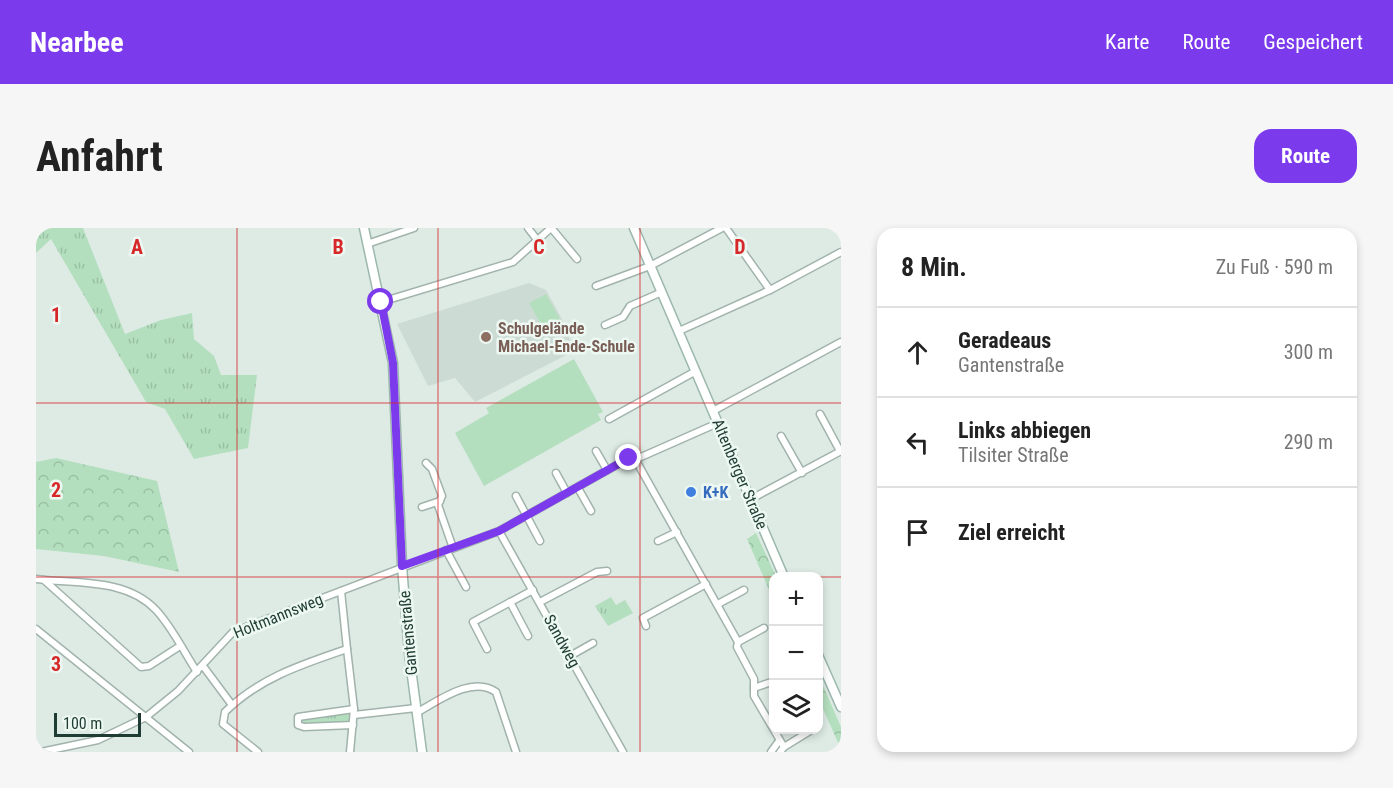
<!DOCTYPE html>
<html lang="de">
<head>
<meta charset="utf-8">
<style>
	body { margin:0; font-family:"Roboto Condensed",sans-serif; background:#f6f6f6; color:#222 }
	.controls { position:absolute; right:18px; bottom:18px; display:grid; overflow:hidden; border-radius:12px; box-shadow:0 3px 9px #0003 }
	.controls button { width:54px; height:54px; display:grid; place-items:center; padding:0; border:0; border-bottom:2px solid #e0e0e0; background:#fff; color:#222; font:30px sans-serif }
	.scale { position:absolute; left:18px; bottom:15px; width:87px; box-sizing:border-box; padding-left:6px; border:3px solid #1e3c33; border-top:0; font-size:16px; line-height:21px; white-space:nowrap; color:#1e3c33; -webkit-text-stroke:4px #eef8f3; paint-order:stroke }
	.stop { position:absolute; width:18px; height:18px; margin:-14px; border:4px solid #7c3aed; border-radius:50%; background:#fff }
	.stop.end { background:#7c3aed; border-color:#fff; box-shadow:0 2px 6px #0008 }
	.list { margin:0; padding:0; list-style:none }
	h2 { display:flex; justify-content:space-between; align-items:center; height:78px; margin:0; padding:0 24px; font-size:26px }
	h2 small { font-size:20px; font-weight:400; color:#767676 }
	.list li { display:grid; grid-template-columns:39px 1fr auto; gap:18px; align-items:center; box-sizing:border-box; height:90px; padding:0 24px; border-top:2px solid #e0e0e0 }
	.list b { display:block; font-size:22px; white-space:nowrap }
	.list p { margin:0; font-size:20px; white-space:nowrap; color:#767676 }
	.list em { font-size:20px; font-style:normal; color:#767676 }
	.icon { flex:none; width:33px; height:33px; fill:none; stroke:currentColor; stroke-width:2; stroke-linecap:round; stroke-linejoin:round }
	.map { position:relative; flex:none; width:805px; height:524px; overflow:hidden; border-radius:18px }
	header { display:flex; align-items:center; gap:36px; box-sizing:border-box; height:84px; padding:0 30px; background:#7c3aed; color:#fff }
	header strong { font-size:28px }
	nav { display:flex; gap:33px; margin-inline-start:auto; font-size:21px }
	.intro { display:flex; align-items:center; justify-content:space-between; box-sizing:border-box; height:144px; padding:0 36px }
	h1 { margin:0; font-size:42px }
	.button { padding:15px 27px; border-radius:18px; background:#7c3aed; color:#fff; font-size:21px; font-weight:700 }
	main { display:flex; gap:36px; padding:0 36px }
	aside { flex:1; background:#fff; border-radius:18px; box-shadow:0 3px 9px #0003 }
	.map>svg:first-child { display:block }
</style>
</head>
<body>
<header>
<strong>Nearbee</strong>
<nav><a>Karte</a><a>Route</a><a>Gespeichert</a></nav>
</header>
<div class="intro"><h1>Anfahrt</h1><a class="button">Route</a></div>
<main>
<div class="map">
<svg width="805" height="524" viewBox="0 0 805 524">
	<defs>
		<pattern id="grass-tufts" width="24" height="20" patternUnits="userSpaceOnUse" patternTransform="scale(1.5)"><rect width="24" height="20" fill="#b4dfbe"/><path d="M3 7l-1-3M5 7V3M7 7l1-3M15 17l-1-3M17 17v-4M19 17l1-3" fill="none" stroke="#9ac0a4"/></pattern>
		<pattern id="forest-crowns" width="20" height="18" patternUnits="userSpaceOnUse" patternTransform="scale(1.5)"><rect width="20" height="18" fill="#b4dfbe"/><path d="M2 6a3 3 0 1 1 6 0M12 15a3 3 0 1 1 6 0" fill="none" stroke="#9ac0a4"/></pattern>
	</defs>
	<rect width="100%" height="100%" fill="#deebe5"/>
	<!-- built -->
	<polygon fill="#ccdbd3" points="493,55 510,62 527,93 538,123 439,174 419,150 392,158 361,96"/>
	<!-- grass -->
	<g fill="url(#grass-tufts)">
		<polygon points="13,0 47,0 89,106 125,92 156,85 158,111 178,128 185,147 221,147 212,220 158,231 129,181 110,174 15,11 0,25 0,6"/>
		<polygon points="575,369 580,377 589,372 597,385 572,398 559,378"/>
		<polygon points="317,482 316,496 263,496 263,490"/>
	</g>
	<!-- forest -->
	<g fill="url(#forest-crowns)">
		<polygon points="20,230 121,253 143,344 68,328 0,321 0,234"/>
		<polygon points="720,305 740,348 738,349 737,371 711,311"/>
		<polygon points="782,446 805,499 805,521 783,472"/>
	</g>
	<!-- garden -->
	<g fill="#b4dfbe">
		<polygon points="510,66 529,100 512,109 493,75"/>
		<polygon points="538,131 567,184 562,186 565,192 448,258 419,205 453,185 450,180"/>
	</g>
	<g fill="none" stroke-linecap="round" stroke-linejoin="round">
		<defs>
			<g id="street">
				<polyline points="492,0 502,13"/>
				<polyline points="690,0 734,62"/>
				<polyline points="803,0 805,3"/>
				<polyline points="517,2 541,31"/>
				<polyline points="331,16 378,0"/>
				<polyline points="560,58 614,38 686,0"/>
				<polyline points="345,74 477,34 515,0"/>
				<polyline points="569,97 587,89 594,78 626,64"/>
				<polyline points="643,103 734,62 805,24"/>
				<polyline points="677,183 805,114"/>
				<polyline points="784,186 804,223"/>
				<polyline points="573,191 660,143"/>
				<polyline points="745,208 766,245"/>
				<polyline points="560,223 571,242"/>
				<polyline points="598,229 702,414"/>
				<polyline points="390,235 396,241 406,268 402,277 417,320"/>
				<polyline points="520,245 531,265"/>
				<polyline points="542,260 555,283"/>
				<polyline points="480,268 504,313"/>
				<polyline points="715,271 805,223"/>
				<polyline points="386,279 404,273"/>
				<polyline points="463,303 587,524"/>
				<polyline points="622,313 641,304"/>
				<polyline points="410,322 430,359"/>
				<path d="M0 351C40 356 90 350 120 382 136 399 148 424 161 444"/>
				<polyline points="8,352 105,439 113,438 144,418"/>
				<polyline points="305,363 311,421"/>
				<polyline points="474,374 492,408"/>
				<polyline points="504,374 561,344 571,343"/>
				<polyline points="682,376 708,362"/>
				<polyline points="610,398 607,390 670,356"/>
				<polyline points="728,400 702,414 701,419 718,451 718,468 748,519 744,524"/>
				<polyline points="0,401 153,524"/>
				<polyline points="451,421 437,394 497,362"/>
				<polyline points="534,428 557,415"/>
				<polyline points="167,438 196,477"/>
				<polyline points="718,460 738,453"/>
				<path d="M380 485C402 473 436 447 460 464L480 524"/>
				<polyline points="318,487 380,480"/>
				<polyline points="317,497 268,499 262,497 262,489 318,481"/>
				<polyline points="748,519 774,503"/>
				<polyline points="5,524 62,512 110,489 142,463 197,404 463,303 593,230 605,229 682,195"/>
				<path d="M222 524 187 496 189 484C223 450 267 436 311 421L318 481 314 524"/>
				<polyline points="735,524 743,513"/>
			</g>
			<g id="secondary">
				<polyline points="328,0 357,135 366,338 373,425 386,524"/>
				<polyline points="598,0 748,349"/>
				<polyline points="782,427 805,479"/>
			</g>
		</defs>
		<!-- street casing -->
		<use href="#street" stroke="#a1b3ac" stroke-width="9"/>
		<!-- secondary casing -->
		<use href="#secondary" stroke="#9cb8ac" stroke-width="11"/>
		<!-- street -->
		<use href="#street" stroke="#fff" stroke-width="6"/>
		<!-- secondary -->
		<use href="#secondary" stroke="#fff" stroke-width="8"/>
	</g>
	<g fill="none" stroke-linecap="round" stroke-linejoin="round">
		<!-- route -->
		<polyline stroke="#7c3aed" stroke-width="8" points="345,74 357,135 366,338 463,303 593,230"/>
	</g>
	<!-- grid -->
	<path fill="none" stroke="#d62828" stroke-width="1.5" stroke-opacity="0.55" d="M201 0V524M402 0V524M604 0V524M0 175H805M0 349H738M782 349H805"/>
	<!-- markers -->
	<circle fill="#8d6e63" stroke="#eef8f3" stroke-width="2" cx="450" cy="109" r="6"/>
	<circle fill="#3f7fe0" stroke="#eef8f3" stroke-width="2" cx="655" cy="264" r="6"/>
	<g text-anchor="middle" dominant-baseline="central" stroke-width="5" stroke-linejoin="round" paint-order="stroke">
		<!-- education labels -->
		<g font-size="16" font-weight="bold" fill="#785e54" stroke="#eef8f3" text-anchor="start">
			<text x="462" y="100">Schulgelände<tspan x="462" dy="18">Michael-Ende-Schule</tspan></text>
		</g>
		<!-- street labels -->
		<g font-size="16" fill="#1e3c33" stroke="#eef8f3">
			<text transform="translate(704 246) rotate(67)">Altenberger Straße</text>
			<text transform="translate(242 388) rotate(-22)">Holtmannsweg</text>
			<text transform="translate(372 405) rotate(-95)">Gantenstraße</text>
			<text transform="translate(526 413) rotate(61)">Sandweg</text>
		</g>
		<!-- shop labels -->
		<g font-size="16" font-weight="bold" fill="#366cbe" stroke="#eef8f3" text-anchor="start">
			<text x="667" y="264">K+K</text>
		</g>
	</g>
	<g font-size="20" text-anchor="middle" font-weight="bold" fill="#d62828" stroke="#eef8f3" stroke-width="5" stroke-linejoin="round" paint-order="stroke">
		<text x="101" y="26">A</text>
		<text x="302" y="26">B</text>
		<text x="503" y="26">C</text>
		<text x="704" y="26">D</text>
		<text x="20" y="94">1</text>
		<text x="20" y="269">2</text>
		<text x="20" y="443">3</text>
	</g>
</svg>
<div class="controls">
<button>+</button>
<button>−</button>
<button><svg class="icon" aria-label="layers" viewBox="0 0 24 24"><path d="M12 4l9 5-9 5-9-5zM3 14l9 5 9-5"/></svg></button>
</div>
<div class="scale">100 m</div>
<div class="stop" style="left:345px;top:74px"></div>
<div class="stop end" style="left:593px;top:230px"></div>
</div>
<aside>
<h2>8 Min.<small>Zu Fuß · 590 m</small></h2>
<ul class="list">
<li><svg class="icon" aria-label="ahead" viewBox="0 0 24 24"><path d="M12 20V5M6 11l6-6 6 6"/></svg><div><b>Geradeaus</b><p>Gantenstraße</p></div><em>300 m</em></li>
<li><svg class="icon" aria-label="left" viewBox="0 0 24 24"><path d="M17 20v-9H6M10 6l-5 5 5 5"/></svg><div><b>Links abbiegen</b><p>Tilsiter Straße</p></div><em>290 m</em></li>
<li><svg class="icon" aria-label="arrive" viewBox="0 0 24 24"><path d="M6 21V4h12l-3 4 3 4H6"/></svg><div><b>Ziel erreicht</b></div></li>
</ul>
</aside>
</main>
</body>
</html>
